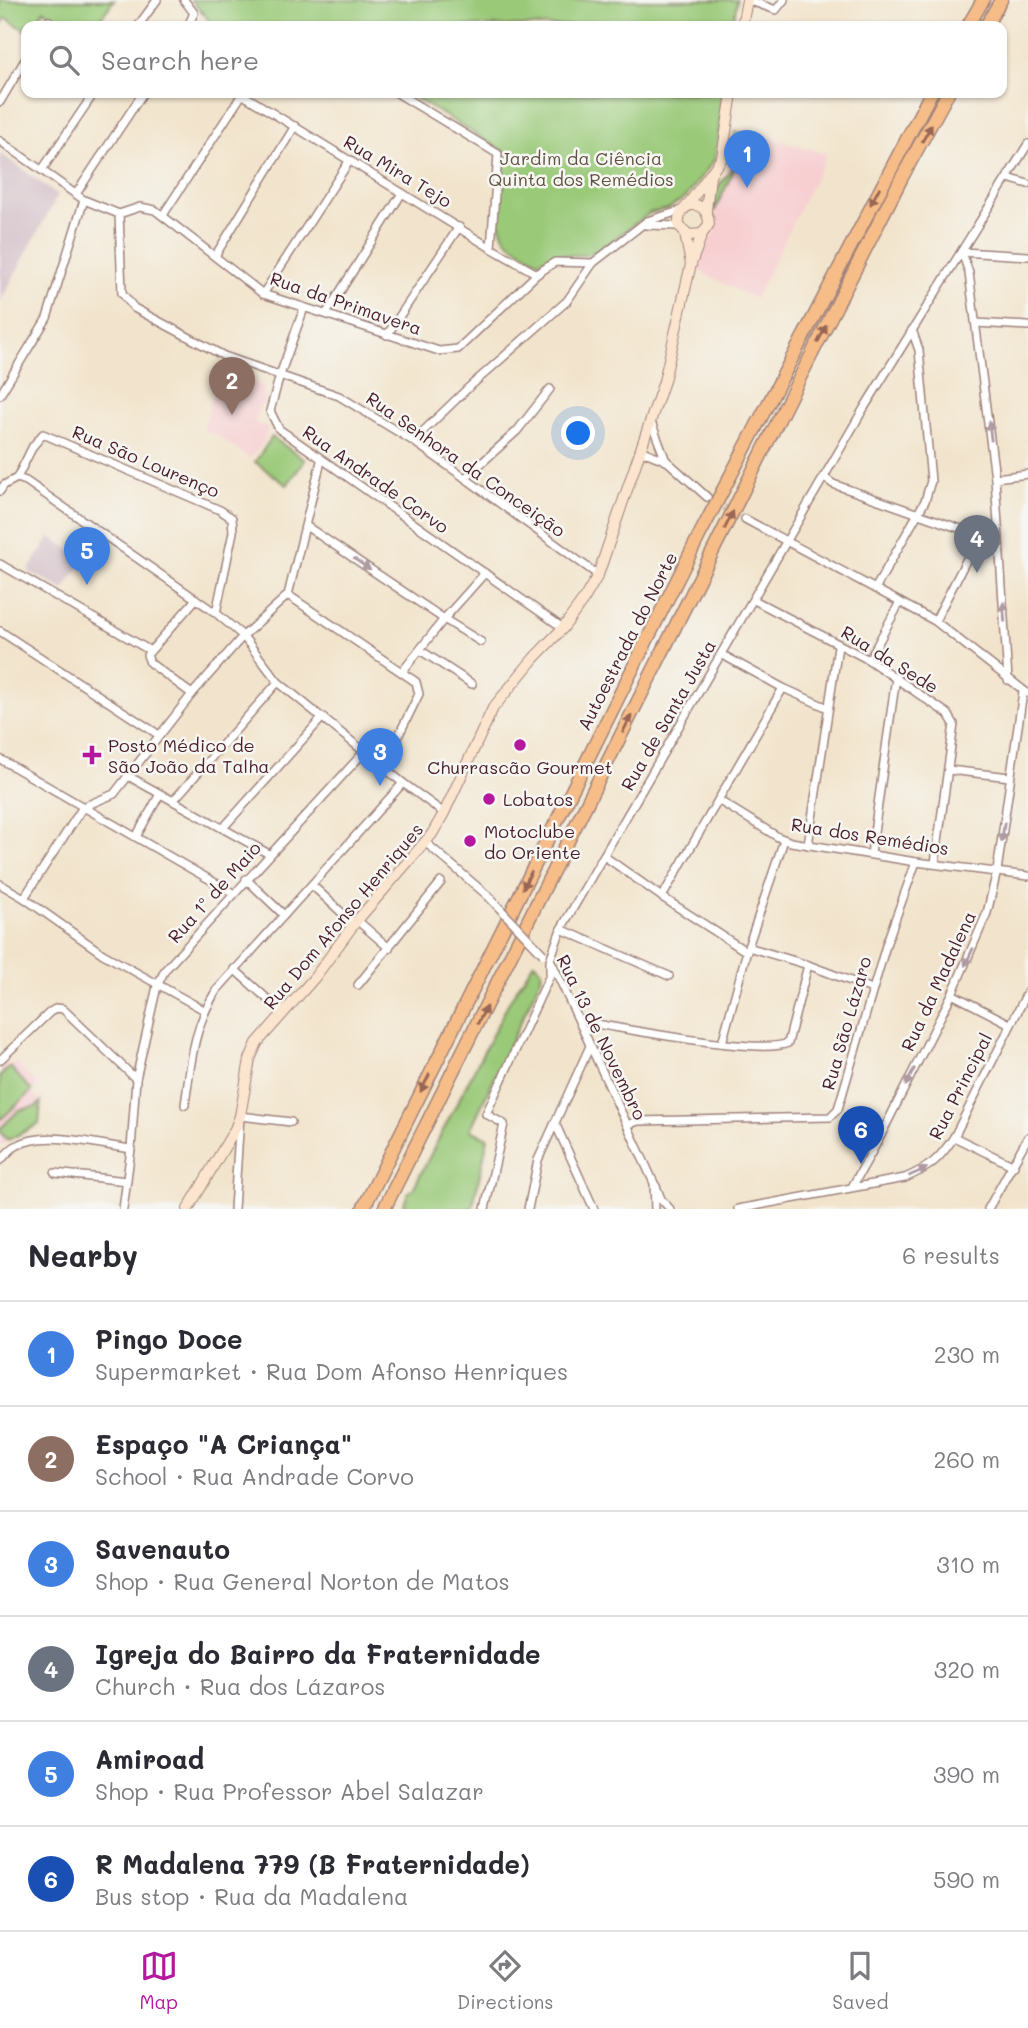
<!DOCTYPE html>
<html lang="en">
<head>
<meta charset="utf-8">
<style>
	body { margin:0; font-family:Mali,sans-serif; background:#f2f2f3; color:#2b2b33 }
	.you { position:absolute; left:579px; top:434px; width:24px; height:24px; margin:-18px; border:5px solid #fff; border-radius:50%; background:#1a73e8; box-shadow:0 0 0 10px #1a73e833 }
	.badge { display:grid; place-items:center; width:46px; height:46px; border-radius:50%; background:#b5179e; color:#fff; font-size:23px; font-weight:700 }
	.pin { position:absolute; translate:-50% -58px; filter:drop-shadow(0 2px 4px #0008) }
	.pin::after { content:''; position:absolute; top:37px; width:24px; height:21px; background:inherit; clip-path:polygon(0 0,100% 0,50% 100%) }
	.list { margin:0; padding:0; list-style:none }
	h2 { display:flex; justify-content:space-between; align-items:center; height:91px; margin:0; padding:0 28px; font-size:30px }
	h2 small { font-size:23px; font-weight:400; color:#7c7c81 }
	.list li { display:grid; grid-template-columns:46px 1fr auto; gap:21px; align-items:center; box-sizing:border-box; height:105px; padding:0 28px; border-top:2px solid #e1e1e2 }
	.list b { display:block; font-size:26px; white-space:nowrap }
	.list p { margin:0; font-size:23px; white-space:nowrap; color:#7c7c81 }
	.list em { font-size:23px; font-style:normal; color:#7c7c81 }
	.icon { flex:none; width:38px; height:38px; fill:none; stroke:currentColor; stroke-width:2; stroke-linecap:round; stroke-linejoin:round }
	.map { position:relative; flex:none; width:1028px; height:1209px; overflow:hidden }
	.search { position:absolute; background:#fff; box-shadow:0 2px 5px #0004; left:21px; right:21px; top:21px; height:77px; display:flex; align-items:center; gap:18px; box-sizing:border-box; padding:0 24px; border-radius:14px; color:#7c7c81; font-size:26px }
	.sheet { height:721px; background:#fff }
	nav { display:flex; justify-content:space-around; align-items:center; box-sizing:border-box; height:98px; border-top:2px solid #e1e1e2; background:#fff; font-size:19px; color:#7c7c81 }
	nav a { display:grid; justify-items:center; gap:4px }
	nav .on { color:#b5179e }
	.map>svg:first-child { display:block }
</style>
</head>
<body>
<div class="map">
<svg width="1028" height="1209" viewBox="0 0 1028 1209">
	<rect width="100%" height="100%" fill="#f6f6f2"/>
	<filter id="ink" filterUnits="userSpaceOnUse"><feTurbulence type="fractalNoise" baseFrequency=".0143" numOctaves="2"/><feDisplacementMap in="SourceGraphic" scale="14" xChannelSelector="R" yChannelSelector="G"/><feConvolveMatrix kernelMatrix="1 2 1 2 8 2 1 2 1" color-interpolation-filters="sRGB"/></filter>
	<filter id="wash" filterUnits="userSpaceOnUse"><feTurbulence type="fractalNoise" baseFrequency=".00686" numOctaves="4" result="noise"/><feDisplacementMap in="SourceGraphic" scale="28" xChannelSelector="R" yChannelSelector="G"/><feGaussianBlur stdDeviation="1.57" result="paint"/><feColorMatrix in="noise" values="0 0 0 0 0 0 0 0 0 0 0 0 0 0 0 0 0 1.4 0 .05"/><feComposite in="paint" operator="in"/></filter>
	<g filter="url(#wash)">
		<rect width="100%" height="100%" fill="#f2e4cc"/>
		<!-- built -->
		<g fill="#f7cfd1">
			<polygon points="733,128 827,154 755,299 697,270 702,249 712,237 718,217 713,210 712,190 723,179 731,155 730,143"/>
			<polygon points="219,370 264,386 263,393 266,394 263,406 260,405 255,423 268,427 264,442 250,459 217,435 203,431"/>
			<polygon points="15,1062 38,1085 32,1091 41,1103 39,1124 31,1126 0,1146 0,1070 6,1063 10,1066"/>
		</g>
		<!-- industrial -->
		<g fill="#d2bdc6">
			<polygon points="0,153 58,195 0,302"/>
			<polygon points="50,537 85,559 64,590 28,571"/>
		</g>
		<!-- green -->
		<g fill="#9ac978" stroke="#727452" stroke-width="2">
			<polygon points="0,0 114,0 95,26 61,26 58,19 44,10 34,26 26,26 26,31 6,18 0,26"/>
			<polygon points="191,0 737,0 733,26 214,26"/>
			<path d="M407 93H724L715 159 687 196 668 209 650 213 598 251 585 255H556L538 261C528 254 514 248 506 239 491 221 503 174 505 152Z"/>
			<path d="M735 131 754 136 739 167 736 166 715 210C708 185 731 181 734 159 735 155 733 152 733 148 733 142 734 136 735 131Z"/>
			<polygon points="272,437 305,460 287,485 255,462"/>
			<polygon points="534,962 542,970 541,978 470,1130 488,1138 472,1209 402,1209 408,1193 413,1189 510,1000"/>
			<polygon points="10,1067 32,1091 0,1120 0,1076"/>
			<polygon points="41,1102 39,1124 8,1140 0,1132 0,1129 19,1110 36,1107"/>
		</g>
	</g>
	<g filter="url(#ink)">
		<g fill="none" stroke-linecap="round" stroke-linejoin="round">
			<!-- street-tunnel -->
			<polyline stroke="#d0bdac" stroke-width="7" stroke-dasharray="7 3.5" stroke-linecap="butt" points="715,502 745,519"/>
			<defs>
				<g id="street">
					<polyline points="184,0 194,13 188,26"/>
					<polyline points="748,0 776,10 784,0"/>
					<polyline points="45,26 49,21"/>
					<polyline points="138,26 157,0"/>
					<polyline points="240,93 491,248 537,274"/>
					<polyline points="397,93 498,154 491,248"/>
					<polyline points="0,102 26,58"/>
					<polyline points="0,141 84,200 119,214 140,207 155,210 263,294 439,351 458,349 537,274 555,262 593,263 647,221 683,210"/>
					<polyline points="42,170 94,93"/>
					<polyline points="1008,178 1028,184"/>
					<polyline points="76,194 143,93"/>
					<polyline points="119,214 122,293 134,308 224,356 339,396 413,441 465,478 598,575"/>
					<polyline points="163,215 243,93"/>
					<polyline points="646,225 679,226"/>
					<polyline points="962,252 969,273 995,478 1008,680"/>
					<polyline points="962,252 1028,256"/>
					<polyline points="215,256 295,126"/>
					<polyline points="263,294 350,160"/>
					<polyline points="304,308 280,375 270,411 279,429 563,628"/>
					<polyline points="326,314 402,193"/>
					<polyline points="976,323 1028,326"/>
					<polyline points="387,335 459,227"/>
					<polyline points="0,395 47,318 84,200"/>
					<polyline points="651,422 666,461"/>
					<polyline points="413,441 467,389 567,301 593,263"/>
					<polyline points="640,450 667,461 707,497"/>
					<polyline points="17,478 26,481 216,613 243,636 278,682 403,783 444,813"/>
					<polyline points="17,478 33,446 43,434 220,510 232,518 233,532 216,613"/>
					<polyline points="465,478 517,431 550,389"/>
					<polyline points="825,478 833,484 964,530 973,536 973,547 935,621"/>
					<polyline points="995,478 1028,474"/>
					<polyline points="0,491 4,485 17,478"/>
					<polyline points="745,519 935,621 1027,693"/>
					<polyline points="306,526 444,619 481,642"/>
					<polyline points="0,564 149,650"/>
					<polyline points="875,589 925,501 931,481 919,350 912,330"/>
					<polyline points="288,595 416,682 419,694 383,767"/>
					<polyline points="754,600 869,660 948,714 954,724 935,863"/>
					<polyline points="0,631 159,735"/>
					<polyline points="420,650 472,684"/>
					<polyline points="721,654 783,688 828,708"/>
					<polyline points="869,660 900,602"/>
					<polyline points="402,672 444,619 485,573"/>
					<polyline points="192,694 150,663 147,655 196,599"/>
					<polyline points="0,759 233,893"/>
					<polyline points="949,770 1010,777"/>
					<polyline points="128,776 269,854"/>
					<polyline points="718,800 778,837 791,842 916,862 1028,876"/>
					<polyline points="173,801 278,682"/>
					<polyline points="83,807 114,794 192,694 243,636 288,595 321,461"/>
					<polyline points="223,828 323,717"/>
					<polyline points="136,837 160,794"/>
					<polyline points="425,842 488,896"/>
					<polyline points="808,845 838,646"/>
					<polyline points="871,854 896,677"/>
					<polyline points="604,856 662,897 747,952"/>
					<polyline points="246,879 284,915"/>
					<polyline points="0,884 24,898 103,954 204,1010"/>
					<polyline points="313,886 354,924"/>
					<polyline points="662,897 783,688"/>
					<polyline points="24,898 83,807"/>
					<polyline points="358,921 389,948"/>
					<polyline points="561,929 669,976"/>
					<polyline points="748,947 808,965 872,989"/>
					<polyline points="552,963 654,1183 655,1209"/>
					<polyline points="234,969 283,1013"/>
					<polyline points="358,985 441,882"/>
					<polyline points="952,994 1010,1024"/>
					<path d="M585 1031 596 1024C632 1030 762 1055 788 1043L808 965"/>
					<polyline points="722,1043 748,947 784,840"/>
					<polyline points="0,1060 50,1012 57,1008 63,1009 136,1079"/>
					<path d="M185 1105C191 1063 193 1028 216 991L403 783"/>
					<polyline points="555,1123 594,1209"/>
					<polyline points="627,1125 638,1121 830,1117 838,1109 887,942 916,862"/>
					<polyline points="954,1137 1014,1166"/>
					<path d="M0 1161C5 1156 10 1149 16 1146 46 1129 98 1145 131 1149"/>
					<polyline points="55,1173 127,1181"/>
					<polyline points="656,1186 661,1199 670,1209"/>
					<polyline points="852,1187 879,1139 952,994 987,913 997,871 1023,692"/>
					<polyline points="123,1209 131,1149 136,1079 157,986 165,970 364,752"/>
					<polyline points="234,1209 240,1116 291,1122"/>
					<polyline points="485,1209 504,1124 486,1114 550,975 550,960 561,929 864,408 1028,144"/>
					<polyline points="528,1209 538,1160 590,1046"/>
					<path d="M738 1209 905 1178C930 1167 939 1160 954 1137L1028 991"/>
					<polyline points="988,1209 1028,1137"/>
				</g>
				<g id="secondary">
					<polyline points="742,26 747,0"/>
					<polyline points="686,207 722,158 732,93"/>
					<polyline points="706,210 710,177"/>
					<polyline points="685,234 691,264"/>
					<path d="M188 1209 235 1129 240 1116 250 1059 257 1043 315 977 354 924 432 834 444 813 493 708 534 658 563 628 584 599 598 575 664 381 691 264 702 234 709 224C708 197 676 200 679 226L689 235 702 234"/>
				</g>
				<g id="highway">
					<polyline points="968,26 983,0"/>
					<polyline points="986,26 1001,0"/>
					<polyline points="363,1209 700,534 931,93"/>
					<polyline points="384,1209 791,395 901,179 948,93"/>
				</g>
			</defs>
			<!-- street casing -->
			<use href="#street" stroke="#9e827c" stroke-width="10"/>
			<!-- secondary casing -->
			<use href="#secondary" stroke="#9e827c" stroke-width="12"/>
			<!-- highway casing -->
			<use href="#highway" stroke="#9e827c" stroke-width="15"/>
			<!-- street -->
			<use href="#street" stroke="#fff" stroke-width="7"/>
			<!-- secondary -->
			<use href="#secondary" stroke="#fce5cf" stroke-width="10"/>
			<!-- highway -->
			<use href="#highway" stroke="#f7bd88" stroke-width="12"/>
			<defs>
				<polyline id="street-bridge" points="488,896 543,954"/>
			</defs>
			<!-- street-bridge casing -->
			<use href="#street-bridge" stroke="#9e827c" stroke-width="10" stroke-linecap="butt"/>
			<!-- street-bridge -->
			<use href="#street-bridge" stroke="#fff" stroke-width="7"/>
		</g>
		<!-- one-way arrows -->
		<defs><path id="oneway-solid" d="M-6-.8H1V-3.2L6.5 0L1 3.2V.8H-6Z" transform="scale(1.75)"/></defs>
		<g fill="#986655">
			<use href="#oneway-solid" transform="translate(927 133) rotate(-61)"/>
			<use href="#oneway-solid" transform="translate(875 196) rotate(118)"/>
			<use href="#oneway-solid" transform="translate(822 334) rotate(-63)"/>
			<use href="#oneway-solid" transform="translate(729 520) rotate(-64)"/>
			<use href="#oneway-solid" transform="translate(627 724) rotate(-63)"/>
			<use href="#oneway-solid" transform="translate(527 880) rotate(117)"/>
			<use href="#oneway-solid" transform="translate(482 1015) rotate(-63)"/>
			<use href="#oneway-solid" transform="translate(425 1083) rotate(117)"/>
		</g>
		<g fill="#ae9aa0">
			<use href="#oneway-solid" transform="translate(990 431) rotate(-97)"/>
			<use href="#oneway-solid" transform="translate(362 564) rotate(34)"/>
			<use href="#oneway-solid" transform="translate(1004 612) rotate(-94)"/>
			<use href="#oneway-solid" transform="translate(1003 832) rotate(98)"/>
			<use href="#oneway-solid" transform="translate(969 957) rotate(115)"/>
			<use href="#oneway-solid" transform="translate(910 1077) rotate(117)"/>
			<use href="#oneway-solid" transform="translate(918 1172) rotate(-24)"/>
		</g>
	</g>
	<!-- markers -->
	<g fill="#b5179e" stroke="#f6f6f2" stroke-width="2.5">
		<circle cx="520" cy="745" r="7"/>
		<path d="M88.5 744.5h7v7h7v7h-7v7h-7v-7h-7v-7h7z"/>
		<circle cx="489" cy="799" r="7"/>
		<circle cx="470" cy="841" r="7"/>
	</g>
	<g text-anchor="middle" dominant-baseline="central" stroke-width="5" stroke-linejoin="round" paint-order="stroke">
		<!-- park labels -->
		<g font-size="18" fill="#625242" stroke="#f6f6f2">
			<text x="581" y="158">Jardim da Ciência<tspan x="581" dy="21">Quinta dos Remédios</tspan></text>
		</g>
		<!-- street labels -->
		<g font-size="18" fill="#4a1f2b" stroke="#f6f6f2">
			<text transform="translate(398 171) rotate(31)">Rua Mira Tejo</text>
			<text transform="translate(346 303) rotate(19)">Rua da Primavera</text>
			<text transform="translate(146 461) rotate(23)">Rua São Lourenço</text>
			<text transform="translate(466 464) rotate(35)">Rua Senhora da Conceição</text>
			<text transform="translate(376 479) rotate(35)">Rua Andrade Corvo</text>
			<text transform="translate(627 641) rotate(-63)">Autoestrada do Norte</text>
			<text transform="translate(890 659) rotate(32)">Rua da Sede</text>
			<text transform="translate(668 715) rotate(-60)">Rua de Santa Justa</text>
			<text transform="translate(870 836) rotate(9)">Rua dos Remédios</text>
			<text transform="translate(214 892) rotate(-48)">Rua 1º de Maio</text>
			<text transform="translate(343 916) rotate(-50)">Rua Dom Afonso Henriques</text>
			<text transform="translate(938 981) rotate(-65)">Rua da Madalena</text>
			<text transform="translate(846 1023) rotate(-74)">Rua São Lázaro</text>
			<text transform="translate(602 1037) rotate(64)">Rua 13 de Novembro</text>
			<text transform="translate(960 1086) rotate(-63)">Rua Principal</text>
		</g>
		<!-- poi labels -->
		<g font-size="18" fill="#4a1f2b" stroke="#f6f6f2" text-anchor="start">
			<text x="108" y="745">Posto Médico de<tspan x="108" dy="21">São João da Talha</tspan></text>
			<text x="520" y="767" text-anchor="middle">Churrascão Gourmet</text>
			<text x="503" y="799">Lobatos</text>
			<text x="484" y="831">Motoclube<tspan x="484" dy="21">do Oriente</tspan></text>
		</g>
	</g>
</svg>
<div class="you"></div>
<div class="pin badge" style="left:747px;top:188px;background:#3f7fe0">1</div>
<div class="pin badge" style="left:232px;top:415px;background:#8d6e63">2</div>
<div class="pin badge" style="left:380px;top:786px;background:#3f7fe0">3</div>
<div class="pin badge" style="left:977px;top:573px;background:#6b7280">4</div>
<div class="pin badge" style="left:87px;top:585px;background:#3f7fe0">5</div>
<div class="pin badge" style="left:861px;top:1164px;background:#1a4fb4">6</div>
<div class="search"><svg class="icon" aria-label="search" viewBox="0 0 24 24"><circle cx="10" cy="10" r="6"/><path d="M15 15l6 6"/></svg>Search here</div>
</div>
<section class="sheet">
<h2>Nearby<small>6 results</small></h2>
<ul class="list">
<li><span class="badge" style="background:#3f7fe0">1</span><div><b>Pingo Doce</b><p>Supermarket · Rua Dom Afonso Henriques</p></div><em>230 m</em></li>
<li><span class="badge" style="background:#8d6e63">2</span><div><b>Espaço &quot;A Criança&quot;</b><p>School · Rua Andrade Corvo</p></div><em>260 m</em></li>
<li><span class="badge" style="background:#3f7fe0">3</span><div><b>Savenauto</b><p>Shop · Rua General Norton de Matos</p></div><em>310 m</em></li>
<li><span class="badge" style="background:#6b7280">4</span><div><b>Igreja do Bairro da Fraternidade</b><p>Church · Rua dos Lázaros</p></div><em>320 m</em></li>
<li><span class="badge" style="background:#3f7fe0">5</span><div><b>Amiroad</b><p>Shop · Rua Professor Abel Salazar</p></div><em>390 m</em></li>
<li><span class="badge" style="background:#1a4fb4">6</span><div><b>R Madalena 779 (B Fraternidade)</b><p>Bus stop · Rua da Madalena</p></div><em>590 m</em></li>
</ul>
</section>
<nav>
<a class="on"><svg class="icon" aria-label="map" viewBox="0 0 24 24"><path d="M3 6l6-2 6 2 6-2v14l-6 2-6-2-6 2zM9 4v14M15 6v14"/></svg>Map</a>
<a><svg class="icon" aria-label="directions" viewBox="0 0 24 24"><path d="M12 3l9 9-9 9-9-9zM9 14v-3h6M13 9l2 2-2 2"/></svg>Directions</a>
<a><svg class="icon" aria-label="saved" viewBox="0 0 24 24"><path d="M7 4h10v16l-5-4-5 4z"/></svg>Saved</a>
</nav>
</body>
</html>
